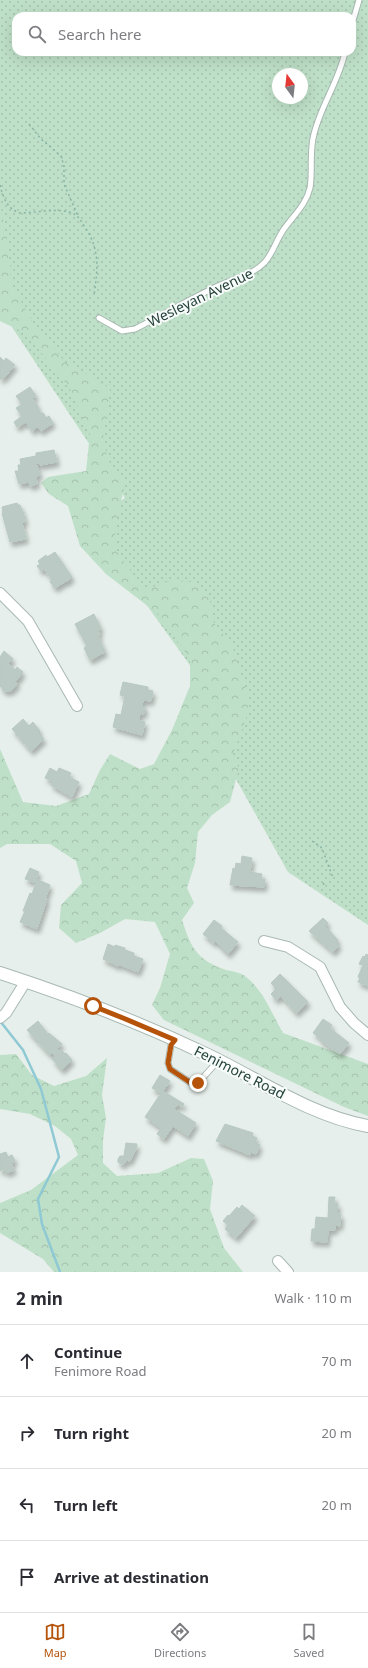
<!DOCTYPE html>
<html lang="en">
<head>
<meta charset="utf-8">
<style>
	body { margin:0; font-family:"Noto Sans",sans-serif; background:#f7f7f7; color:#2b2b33 }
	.compass { position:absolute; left:272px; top:68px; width:36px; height:36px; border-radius:50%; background:#fff; box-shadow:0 4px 16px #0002; rotate:345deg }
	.stop { position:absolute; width:12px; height:12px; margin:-9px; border:3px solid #b45309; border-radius:50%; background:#fff }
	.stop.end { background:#b45309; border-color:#fff; box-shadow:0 1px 4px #0008 }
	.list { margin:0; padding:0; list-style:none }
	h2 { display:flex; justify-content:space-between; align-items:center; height:52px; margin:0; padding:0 16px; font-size:17px }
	h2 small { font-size:13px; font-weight:400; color:#7c7c81 }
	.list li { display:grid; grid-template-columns:26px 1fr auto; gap:12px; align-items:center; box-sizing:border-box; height:72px; padding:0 16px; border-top:1px solid #e1e1e2 }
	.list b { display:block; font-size:15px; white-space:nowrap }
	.list p { margin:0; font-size:13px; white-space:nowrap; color:#7c7c81 }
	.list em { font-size:13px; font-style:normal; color:#7c7c81 }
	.icon { flex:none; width:22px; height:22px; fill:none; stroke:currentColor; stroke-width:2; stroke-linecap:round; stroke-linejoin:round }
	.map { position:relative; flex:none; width:368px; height:1272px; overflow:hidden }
	.search { position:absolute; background:#fff; box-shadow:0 4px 16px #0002; left:12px; right:12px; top:12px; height:44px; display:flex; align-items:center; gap:10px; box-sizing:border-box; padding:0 14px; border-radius:12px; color:#7c7c81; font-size:15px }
	.sheet { height:340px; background:#fff }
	nav { display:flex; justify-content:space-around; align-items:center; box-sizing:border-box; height:56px; border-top:1px solid #e1e1e2; background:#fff; font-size:11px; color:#7c7c81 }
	nav a { display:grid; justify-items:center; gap:2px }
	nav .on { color:#b45309 }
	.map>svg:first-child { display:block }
</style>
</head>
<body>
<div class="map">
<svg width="368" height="1272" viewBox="0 0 368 1272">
	<defs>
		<pattern id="grass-dots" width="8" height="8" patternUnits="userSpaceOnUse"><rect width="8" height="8" fill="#bfe0c8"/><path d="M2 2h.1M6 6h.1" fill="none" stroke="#a4c1ad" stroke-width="1.8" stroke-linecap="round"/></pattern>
		<pattern id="forest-crowns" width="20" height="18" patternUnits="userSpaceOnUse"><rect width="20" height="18" fill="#bfe0c8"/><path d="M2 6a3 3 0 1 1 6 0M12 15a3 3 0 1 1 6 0" fill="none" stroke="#a4c1ad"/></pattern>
		<filter id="shadow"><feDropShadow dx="2.5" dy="4.5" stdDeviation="2" flood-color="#0004"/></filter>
	</defs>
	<rect width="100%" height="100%" fill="#e6efeb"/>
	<!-- grass -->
	<path fill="url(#grass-dots)" fill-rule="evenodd" d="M0 0H368V925L288 872 209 731 230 721 87 522 125 498 0 309ZM16 16H352V52H16ZM278 74H302V98H278Z"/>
	<!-- forest -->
	<g fill="url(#forest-crowns)">
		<path d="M0 201 10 263 11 284 35 326 66 363 95 378 110 389 103 438 108 460 125 483 115 528 116 551 144 589 157 586 174 579 196 583 209 597 214 623 232 645 249 699 246 719 232 757 239 768 230 802 212 815 198 832 195 863 187 888 194 903 182 920C191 948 197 960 226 970 232 971 242 973 246 977 264 991 272 1014 283 1033L368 1064V1116L344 1107 164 1020 152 1005 160 988 170 954 155 922 125 919 100 933 76 943 59 928 61 905 82 883 76 861 50 844H7L0 848V749L23 802 56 806 89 794 100 770 110 754 140 769 154 764 172 730 190 686V659L158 614 106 574 80 546 68 506 49 494 41 483 48 477 86 471 90 434 69 387 25 333 0 321Z"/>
		<polygon points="16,1054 32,1075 54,1086 86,1076 107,1058 102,1095 106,1118 103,1140 103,1163 117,1176 158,1173 191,1158 204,1159 213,1181 210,1209 224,1248 243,1272 54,1272 43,1259 0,1233 0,1203 31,1190 78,1155 71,1139 55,1126 30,1114 0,1109 0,1055"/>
	</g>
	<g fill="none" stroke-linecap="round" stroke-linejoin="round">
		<!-- stream -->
		<polyline stroke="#8ec9d4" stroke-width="2.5" points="0,1021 23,1050 41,1089 59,1157 38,1199 42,1224 60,1272"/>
	</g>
	<!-- building -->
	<g fill="#bbcac4" stroke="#b8c9c2" filter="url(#shadow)">
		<polygon points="0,357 4,361 6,358 15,365 4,378 3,377 0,380"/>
		<polygon points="30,387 36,396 32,398 38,406 37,407 40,412 44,414 46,418 49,416 53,423 41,431 37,427 32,431 26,422 17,427 14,422 22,416 16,408 22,404 16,396"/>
		<polygon points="54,450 57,462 40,465 39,463 36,463 40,475 36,476 37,484 30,486 29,482 19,484 15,471 19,471 18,465 21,465 20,459 36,456 36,453"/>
		<polygon points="17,503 18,505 20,505 24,515 25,522 22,523 26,539 10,542 2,513 3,513 2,507"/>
		<polygon points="55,552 72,577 67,582 66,581 55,588 50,582 52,580 44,569 41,571 37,566 40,564 38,561 46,555 47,557"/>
		<polygon points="94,614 101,629 98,631 100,635 98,636 105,652 90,660 84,648 87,646 75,624"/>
		<polygon points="4,651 13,659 8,664 15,670 17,667 23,672 20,675 21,676 15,681 17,683 16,686 10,691 4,691 0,686 0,657"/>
		<polygon points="123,682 148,687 148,690 153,691 151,701 143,700 142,706 145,707 144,714 140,713 139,720 145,722 142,735 113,727 116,714 121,715 125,696 120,695"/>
		<polygon points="23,719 29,726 33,722 40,731 38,733 44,739 31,751 12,729"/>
		<polygon points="50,768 57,772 59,768 71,773 69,777 79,782 72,797 51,785 52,781 45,778"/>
		<polygon points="242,856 252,858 250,872 262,874 261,879 265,879 264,887 230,885 233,868 235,869 236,863 241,864"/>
		<polygon points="30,868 39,872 36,879 50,885 45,899 47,899 37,929 20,922 25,911 23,911 30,893 32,894 36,883 25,879"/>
		<polygon points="323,918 328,923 325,926 338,940 336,942 339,945 333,952 309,931"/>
		<polygon points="214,920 222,926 221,928 238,942 228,954 215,941 214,943 203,934"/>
		<polygon points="108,944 115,947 115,945 125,948 125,950 134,953 134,956 143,959 138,972 118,964 118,966 103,959"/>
		<polygon points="366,954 368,955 368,986 358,982 360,978 358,977 363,965 359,964 363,956 365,957"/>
		<polygon points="280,974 308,1002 296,1013 281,996 276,1000 271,994 276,989 271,983"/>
		<polygon points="323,1019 332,1025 330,1028 349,1043 340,1054 320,1040 320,1038 313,1033"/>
		<polygon points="38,1021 48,1034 49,1033 62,1044 57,1048 59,1051 61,1050 65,1054 66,1053 72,1060 62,1070 52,1059 55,1056 52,1053 50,1055 27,1030"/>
		<polygon points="160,1075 170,1081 163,1091 184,1104 182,1107 178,1104 174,1109 196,1123 188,1136 173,1126 164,1139 157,1134 161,1128 145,1117 161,1093 152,1088"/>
		<polygon points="225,1124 253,1133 252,1136 257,1138 255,1143 260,1145 256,1154 251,1152 250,1155 216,1141"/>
		<polygon points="126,1143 137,1144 136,1149 130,1161 126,1160 124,1164 121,1164 118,1162 118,1159 120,1156 124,1156"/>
		<polygon points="6,1152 8,1157 12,1155 15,1161 11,1163 14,1170 6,1173 5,1169 0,1171 0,1154"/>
		<polygon points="329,1197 335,1197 334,1203 338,1204 337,1214 341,1214 340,1226 335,1225 335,1230 328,1230 327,1242 311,1241 312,1229 315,1229 316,1217 328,1218"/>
		<polygon points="242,1205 255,1216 236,1238 225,1229 228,1225 223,1221 228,1215 229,1216 237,1207 239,1209"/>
	</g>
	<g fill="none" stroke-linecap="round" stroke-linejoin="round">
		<defs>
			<g id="service">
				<polyline points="352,24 359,0"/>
				<path d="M99 318 122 331 135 329C163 315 190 299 218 286 234 279 252 275 264 263 273 254 276 240 284 229 293 216 306 205 310 188 313 171 309 152 314 134 321 105 339 81 345 52"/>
				<polyline points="175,1040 171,1045 168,1063 170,1069 191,1083 198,1083 218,1061"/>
			</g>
			<g id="minor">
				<polyline points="0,593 28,621 77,706"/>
				<polyline points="264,941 288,947 320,967 340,1007 354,1023 368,1035"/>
				<polyline points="0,1018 6,1013 26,981"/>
				<polyline points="278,1261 288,1272"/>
			</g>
			<path id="tertiary" d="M0 973C71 996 141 1023 208 1055 260 1080 311 1116 368 1126"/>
		</defs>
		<!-- service casing -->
		<use href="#service" stroke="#a8b8b2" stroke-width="7"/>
		<!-- minor casing -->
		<use href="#minor" stroke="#a8b8b2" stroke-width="12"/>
		<!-- tertiary casing -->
		<use href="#tertiary" stroke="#a8b8b2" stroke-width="14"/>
		<!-- path -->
		<g stroke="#86b3a5" stroke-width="1.5" stroke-dasharray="2 3" stroke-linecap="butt">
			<polyline points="29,124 41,139 61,156 64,166 64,184 78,216"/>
			<path d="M0 185C3 197 7 209 20 213 36 213 54 208 69 212 78 214 80 220 85 227 100 250 98 268 94 295"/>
			<polyline points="312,841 321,847 323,851 333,878"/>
			<polyline points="323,883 326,887"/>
		</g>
		<!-- service -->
		<use href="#service" stroke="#fff" stroke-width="5"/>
		<!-- minor -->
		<use href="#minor" stroke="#fff" stroke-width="10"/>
		<!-- tertiary -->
		<use href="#tertiary" stroke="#fff" stroke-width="12"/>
	</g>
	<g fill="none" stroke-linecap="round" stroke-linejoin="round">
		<!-- route -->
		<polyline stroke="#b45309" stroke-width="5" points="93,1006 123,1018 175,1040 171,1045 168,1063 170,1069 191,1083 198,1083"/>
	</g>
	<g text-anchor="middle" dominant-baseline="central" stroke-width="4" stroke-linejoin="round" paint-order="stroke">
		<!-- street labels -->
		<g font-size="14" fill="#24423a" stroke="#f7fbf9">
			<text transform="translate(200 297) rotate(-26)">Wesleyan Avenue</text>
			<text transform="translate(240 1072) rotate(27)">Fenimore Road</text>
		</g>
	</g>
</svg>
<svg class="compass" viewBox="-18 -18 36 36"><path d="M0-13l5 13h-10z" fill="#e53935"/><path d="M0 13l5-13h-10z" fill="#7c7c81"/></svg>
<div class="stop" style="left:93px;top:1006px"></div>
<div class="stop end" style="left:198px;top:1083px"></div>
<div class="search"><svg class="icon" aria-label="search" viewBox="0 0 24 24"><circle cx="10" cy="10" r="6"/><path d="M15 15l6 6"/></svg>Search here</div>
</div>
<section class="sheet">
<h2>2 min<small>Walk · 110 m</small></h2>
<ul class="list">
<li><svg class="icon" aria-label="ahead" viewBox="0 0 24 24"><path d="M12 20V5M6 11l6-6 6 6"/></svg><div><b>Continue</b><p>Fenimore Road</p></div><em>70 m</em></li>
<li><svg class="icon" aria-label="right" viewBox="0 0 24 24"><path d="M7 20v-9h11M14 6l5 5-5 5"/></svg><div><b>Turn right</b></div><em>20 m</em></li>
<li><svg class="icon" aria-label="left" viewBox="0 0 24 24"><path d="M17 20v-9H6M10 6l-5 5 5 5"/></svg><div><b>Turn left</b></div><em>20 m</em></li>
<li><svg class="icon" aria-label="arrive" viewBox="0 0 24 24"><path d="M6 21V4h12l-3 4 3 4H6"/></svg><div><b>Arrive at destination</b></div></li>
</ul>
</section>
<nav>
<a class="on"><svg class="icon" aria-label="map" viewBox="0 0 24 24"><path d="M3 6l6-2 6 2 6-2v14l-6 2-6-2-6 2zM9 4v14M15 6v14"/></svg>Map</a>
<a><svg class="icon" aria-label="directions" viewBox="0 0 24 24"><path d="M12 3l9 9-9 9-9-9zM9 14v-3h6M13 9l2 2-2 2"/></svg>Directions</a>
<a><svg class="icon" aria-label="saved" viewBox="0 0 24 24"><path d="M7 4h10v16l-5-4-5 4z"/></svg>Saved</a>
</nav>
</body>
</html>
